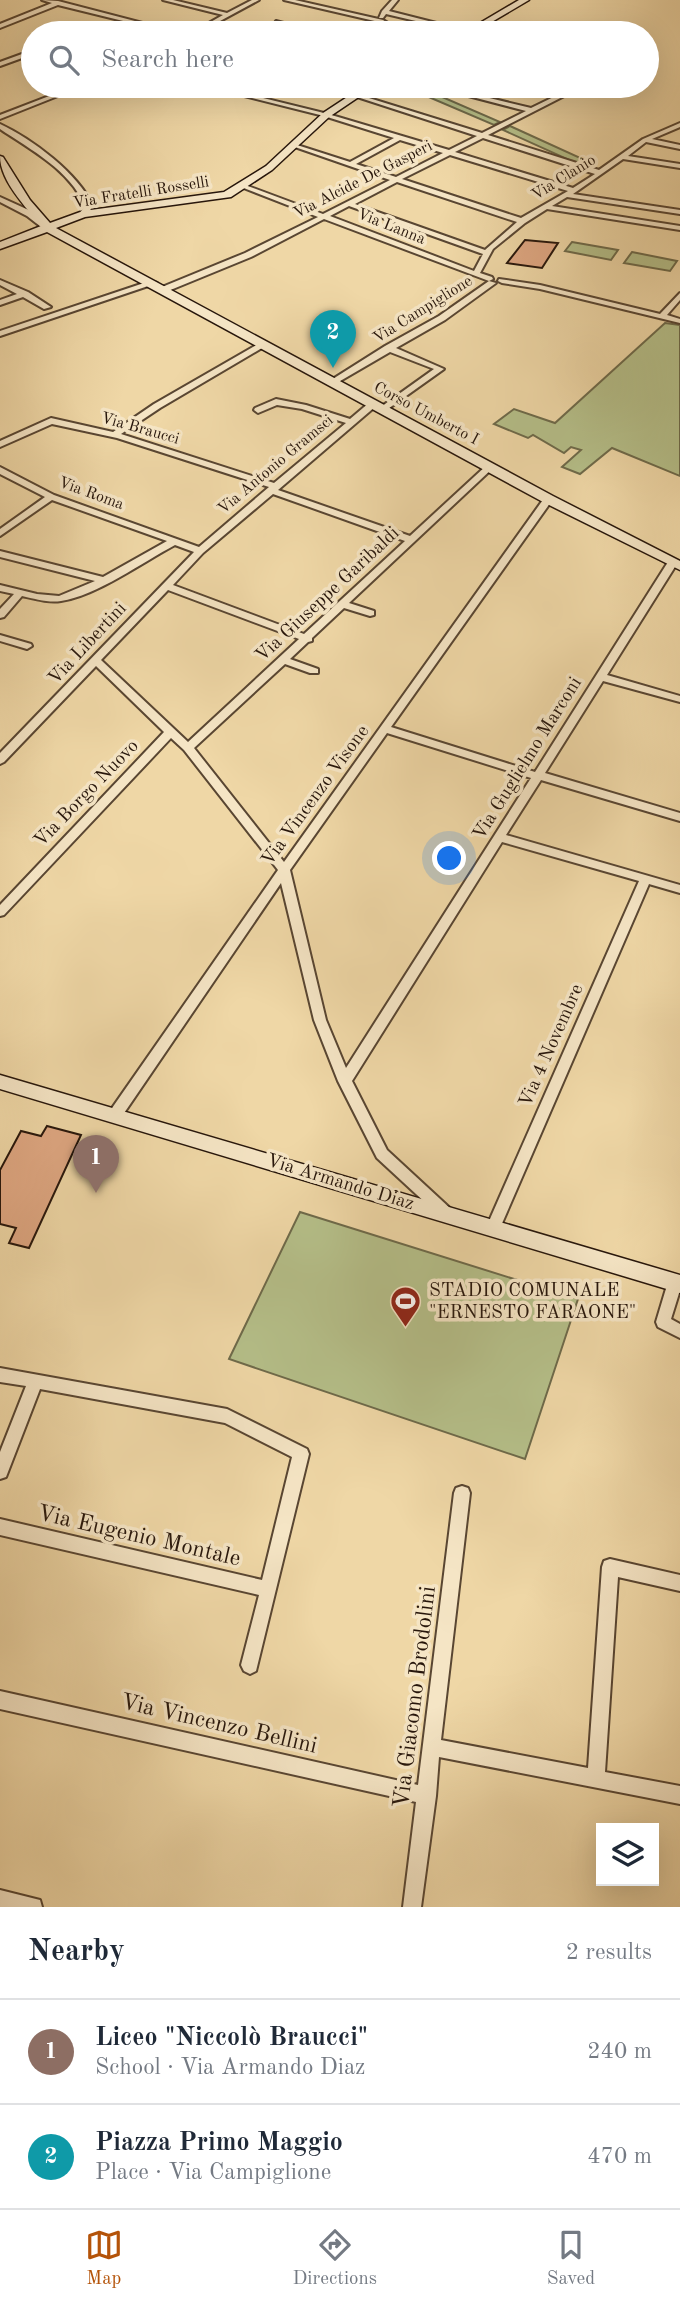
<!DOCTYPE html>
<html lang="en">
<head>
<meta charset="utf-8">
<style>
	body { margin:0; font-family:"Old Standard TT",serif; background:#f6f6f7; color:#1f2937 }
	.controls { position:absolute; right:21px; bottom:21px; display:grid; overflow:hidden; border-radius:0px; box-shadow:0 7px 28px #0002 }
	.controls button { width:63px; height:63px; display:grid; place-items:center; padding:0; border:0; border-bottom:2px solid #e0e1e3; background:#fff; color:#1f2937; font:35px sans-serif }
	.you { position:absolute; left:450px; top:859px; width:24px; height:24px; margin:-18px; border:5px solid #fff; border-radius:50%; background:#1a73e8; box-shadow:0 0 0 10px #1a73e833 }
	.badge { display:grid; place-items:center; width:46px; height:46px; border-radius:50%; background:#b45309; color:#fff; font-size:23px; font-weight:700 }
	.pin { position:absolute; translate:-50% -58px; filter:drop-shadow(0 2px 4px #0008) }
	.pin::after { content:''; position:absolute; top:37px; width:24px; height:21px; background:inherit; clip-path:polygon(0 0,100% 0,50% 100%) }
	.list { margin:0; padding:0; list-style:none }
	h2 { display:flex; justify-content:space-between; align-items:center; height:91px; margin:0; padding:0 28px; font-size:30px }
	h2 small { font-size:23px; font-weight:400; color:#747a83 }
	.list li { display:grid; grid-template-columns:46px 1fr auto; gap:21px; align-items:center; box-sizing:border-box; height:105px; padding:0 28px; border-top:2px solid #e0e1e3 }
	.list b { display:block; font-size:26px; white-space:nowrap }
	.list p { margin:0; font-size:23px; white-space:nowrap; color:#747a83 }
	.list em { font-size:23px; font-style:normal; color:#747a83 }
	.icon { flex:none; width:38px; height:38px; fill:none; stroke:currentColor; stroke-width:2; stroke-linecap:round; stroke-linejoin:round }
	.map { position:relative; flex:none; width:680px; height:1907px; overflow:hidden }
	.search { position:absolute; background:#fff; box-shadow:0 7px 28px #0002; left:21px; right:21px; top:21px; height:77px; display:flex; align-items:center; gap:18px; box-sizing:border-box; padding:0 24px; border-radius:38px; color:#747a83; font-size:26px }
	.sheet { height:301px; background:#fff }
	nav { display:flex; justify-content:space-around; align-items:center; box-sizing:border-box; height:98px; border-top:2px solid #e0e1e3; background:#fff; font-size:19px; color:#747a83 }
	nav a { display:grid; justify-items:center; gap:4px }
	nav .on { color:#b45309 }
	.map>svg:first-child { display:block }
</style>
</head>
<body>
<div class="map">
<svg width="680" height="1907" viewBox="0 0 680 1907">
	<rect width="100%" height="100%" fill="#efd7a6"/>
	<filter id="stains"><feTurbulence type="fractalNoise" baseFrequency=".00286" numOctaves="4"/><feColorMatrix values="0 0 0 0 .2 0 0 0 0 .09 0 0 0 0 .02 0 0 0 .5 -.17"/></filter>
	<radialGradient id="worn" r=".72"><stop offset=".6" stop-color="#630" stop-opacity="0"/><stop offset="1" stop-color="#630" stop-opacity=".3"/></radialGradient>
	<!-- green -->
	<g fill="#b5bf89" stroke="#6e6a4a" stroke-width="2">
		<polygon points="403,86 417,86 500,122 494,125"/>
		<polygon points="510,126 587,161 580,165 503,130"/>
		<polygon points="572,242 618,250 611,260 565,251"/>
		<polygon points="632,252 677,261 670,271 624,263"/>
		<polygon points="665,323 680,325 680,476 612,448 580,474 562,467 581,450 571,447 564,453 533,435 528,438 494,424 514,409 555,423"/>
		<polygon points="300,1212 578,1299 525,1459 229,1359"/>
	</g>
	<!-- building -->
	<g fill="#dfa782" stroke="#27160b" stroke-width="2">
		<polygon points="525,240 558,243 542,268 507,263"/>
		<polygon points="47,1126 81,1135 29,1248 9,1243 16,1228 0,1224 0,1170 21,1131 41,1136"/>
	</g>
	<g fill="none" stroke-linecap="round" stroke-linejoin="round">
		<defs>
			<g id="street">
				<polygon points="42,0 58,1 181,33 172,33 58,5 0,28 0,24 52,3"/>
				<polygon points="163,0 173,0 227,13 252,0 259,0 198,33 191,33 223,15"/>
				<polygon points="284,0 295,0 383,20 404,33 397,33 379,22"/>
				<polygon points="392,0 398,0 389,11 472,32 467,33 386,14 383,18 379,18 382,11"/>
				<polygon points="276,21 318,32 319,33 310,33 274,24"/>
				<polygon points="33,50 33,54 0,66 0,62"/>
				<polygon points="75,86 83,86 0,119 0,115"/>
				<path d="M204 86H214L328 114 449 150 477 136 351 95 356 94 482 133 526 111 430 86H440L531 108 570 89H574V91L488 135 599 170 643 139 680 123V127L652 139 680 145V149L646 142 628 156 680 164V168L623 159 573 194 680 210V214L567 197 552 206 680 226V230L547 209 525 223 493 249 480 273 492 277 493 279 489 281 324 219 251 257 168 291H162V287L245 253 318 217 241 187V185H245L323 214 390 180 292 146 297 145 350 162 394 138 324 116ZM483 138 595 174 573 188 455 152ZM400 140 443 153 396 177 356 164ZM450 155 568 191 521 218 402 179ZM397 182 517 222 485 250 355 204ZM349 206 483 254 474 271 330 216Z"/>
				<polygon points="352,86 363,86 368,88 365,90"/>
				<path d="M0 124C32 139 78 173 93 206L86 216 79 214 85 206C70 170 31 150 0 129Z"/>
				<polygon points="0,197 33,212 52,228 45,230 27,216 0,202"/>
				<polygon points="499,279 540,285 660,314 680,293 680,300 667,315 680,319 680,323 540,289 502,283 498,281"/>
				<polygon points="0,280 28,292 51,307 44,309 23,297 0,305 0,300 17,294 0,285"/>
				<polygon points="150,281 157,283 0,336 0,331"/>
				<polygon points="489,281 496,283 445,320 396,348 444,369 385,411 378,409 434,369 390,352 335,384 328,382 385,346 439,316"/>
				<path d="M260 343 267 345 160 408 121 434 274 483 346 423 302 409 277 405 258 413 254 410 255 408 276 399 306 405 350 419 370 402H376V406L278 490 410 536 487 465 494 467 349 603 374 611V615L370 616 344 608 312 638V641L308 642 290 659 318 669V673H310L285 664 194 748 284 862 545 497H551L553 499 391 727 535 772 668 562 673 559 678 562 607 675 680 696V702L603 681 545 773 680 813V821L541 780 506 835 680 885V893L649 884 500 1228 498 1232 493 1234 488 1232 486 1228 639 881 502 842 352 1081 387 1150 452 1210 454 1214 452 1218 447 1220 442 1218 377 1158 338 1081 314 1020 281 883 120 1119 115 1120 110 1119 108 1115 110 1111 278 870 184 750 171 738 4 915 0 916V905L164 732 96 666 4 762 0 764V753L194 552 175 545C143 562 96 596 61 601 49 603 35 599 22 596L4 617 0 618V609L14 594 0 591V585L37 594 59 596 95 581 0 557V551L103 577 167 541 52 500 0 536V529L45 497 0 474V467L54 495 199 547 269 487 117 438 52 424 0 447V441L51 418 113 432 154 404ZM273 494 405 541 304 634 173 585 203 553ZM168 590 299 639 188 742 101 660ZM387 733 531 778 346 1068 326 1020 290 870Z"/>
				<polygon points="0,635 31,644 32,646 27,649 0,641"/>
				<polygon points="675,1276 680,1278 680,1290 671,1319 680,1324 680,1338 658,1327 656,1322 668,1282 670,1278"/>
				<polygon points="0,1368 227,1409 307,1449 309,1454 256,1671 250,1674 244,1671 241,1665 259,1595 0,1535 0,1519 262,1580 292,1457 225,1423 40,1389 6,1477 0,1479 0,1452 26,1386 0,1382"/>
				<polygon points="462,1486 468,1488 470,1493 441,1740 588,1768 602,1567 604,1561 610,1559 680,1575 680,1591 618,1577 605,1772 680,1786 680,1804 439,1757 436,1796 421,1907 403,1907 416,1802 0,1709 0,1691 418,1785 454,1493 456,1488"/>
				<polygon points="0,1890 40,1900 42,1907 0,1907"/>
			</g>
			<g id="secondary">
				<polygon points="519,0 529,0 473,33 463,33"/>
				<path d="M364 86H375L329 117 272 170 231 197 85 217 56 228 553 496 680 561V570L543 502 47 232 0 249V242L41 226C26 207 0 181 0 156L3 157 30 200 50 223 83 211 224 192 266 166 323 113Z"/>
				<polygon points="0,1075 680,1275 680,1293 0,1089"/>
			</g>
		</defs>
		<!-- street casing -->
		<use href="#street" stroke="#594632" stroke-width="4"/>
		<!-- secondary casing -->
		<use href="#secondary" stroke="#27160b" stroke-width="3"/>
		<!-- street -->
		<use href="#street" fill="#f5e5c5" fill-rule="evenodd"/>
		<!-- secondary -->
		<use href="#secondary" fill="#f5e5c5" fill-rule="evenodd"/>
	</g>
	<!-- icons -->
	<defs>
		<symbol id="stadium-pin" viewBox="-11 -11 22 30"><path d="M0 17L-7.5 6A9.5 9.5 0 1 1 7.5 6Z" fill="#8f2418" stroke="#f5e5c5"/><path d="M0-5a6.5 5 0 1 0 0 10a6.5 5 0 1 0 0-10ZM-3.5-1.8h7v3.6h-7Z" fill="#fff"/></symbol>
	</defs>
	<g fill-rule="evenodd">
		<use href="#stadium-pin" x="388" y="1284" width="35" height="47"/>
	</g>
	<g text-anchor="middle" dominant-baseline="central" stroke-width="7" stroke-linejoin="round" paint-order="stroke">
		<!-- far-street labels -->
		<g font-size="16" fill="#27160b" stroke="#f5e5c5">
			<text transform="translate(564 178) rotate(-32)">Via Clanio</text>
			<text transform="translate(363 180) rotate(-27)">Via Alcide De Gasperi</text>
			<text transform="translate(141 193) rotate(-9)">Via Fratelli Rosselli</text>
			<text transform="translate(391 227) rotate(22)">Via Lanna</text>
			<text transform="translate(423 310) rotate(-32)">Via Campiglione</text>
			<text transform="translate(426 414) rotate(28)">Corso Umberto I</text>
			<text transform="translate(140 429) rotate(16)">Via Braucci</text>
			<text transform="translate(276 465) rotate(-40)">Via Antonio Gramsci</text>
			<text transform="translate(91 494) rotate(20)">Via Roma</text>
		</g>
		<!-- street labels -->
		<g font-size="19" fill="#27160b" stroke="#f5e5c5">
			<text transform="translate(328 595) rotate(-43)">Via Giuseppe Garibaldi</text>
			<text transform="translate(88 644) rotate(-47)">Via Libertini</text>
			<text transform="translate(528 759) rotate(-58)">Via Guglielmo Marconi</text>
			<text transform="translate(87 794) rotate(-46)">Via Borgo Nuovo</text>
			<text transform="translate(316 796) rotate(-54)">Via Vincenzo Visone</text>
			<text transform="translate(552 1046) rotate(-66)">Via 4 Novembre</text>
			<text transform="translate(340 1183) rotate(17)">Via Armando Diaz</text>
		</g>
		<!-- poi labels -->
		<g font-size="19" fill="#27160b" stroke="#f5e5c5" text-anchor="start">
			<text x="429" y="1291">STADIO COMUNALE<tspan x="429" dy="22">"ERNESTO FARAONE"</tspan></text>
		</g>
		<!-- near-street labels -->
		<g font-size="23" fill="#27160b" stroke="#f5e5c5">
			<text transform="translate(139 1536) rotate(13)">Via Eugenio Montale</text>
			<text transform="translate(415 1697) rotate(-83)">Via Giacomo Brodolini</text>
			<text transform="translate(219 1724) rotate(13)">Via Vincenzo Bellini</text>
		</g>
	</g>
	<rect width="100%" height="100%" filter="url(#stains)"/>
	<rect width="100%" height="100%" fill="url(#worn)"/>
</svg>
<div class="controls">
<button><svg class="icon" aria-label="layers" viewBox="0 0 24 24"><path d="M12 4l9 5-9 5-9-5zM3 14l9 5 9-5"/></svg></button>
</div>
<div class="you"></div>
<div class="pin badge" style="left:96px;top:1193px;background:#8d6e63">1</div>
<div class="pin badge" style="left:333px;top:368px;background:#0f9aa8">2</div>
<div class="search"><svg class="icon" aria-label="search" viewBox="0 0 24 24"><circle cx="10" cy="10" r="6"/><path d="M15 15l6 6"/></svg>Search here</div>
</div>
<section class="sheet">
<h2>Nearby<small>2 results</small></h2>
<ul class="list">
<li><span class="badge" style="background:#8d6e63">1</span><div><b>Liceo &quot;Niccolò Braucci&quot;</b><p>School · Via Armando Diaz</p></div><em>240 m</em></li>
<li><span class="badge" style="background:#0f9aa8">2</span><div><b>Piazza Primo Maggio</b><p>Place · Via Campiglione</p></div><em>470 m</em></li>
</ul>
</section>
<nav>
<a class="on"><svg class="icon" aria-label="map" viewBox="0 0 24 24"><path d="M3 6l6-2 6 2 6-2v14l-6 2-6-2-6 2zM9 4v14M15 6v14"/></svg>Map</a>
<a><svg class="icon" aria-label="directions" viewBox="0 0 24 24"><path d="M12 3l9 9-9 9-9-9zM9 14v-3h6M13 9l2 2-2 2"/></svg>Directions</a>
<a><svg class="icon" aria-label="saved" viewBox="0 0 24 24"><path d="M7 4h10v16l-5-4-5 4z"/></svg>Saved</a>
</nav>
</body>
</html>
